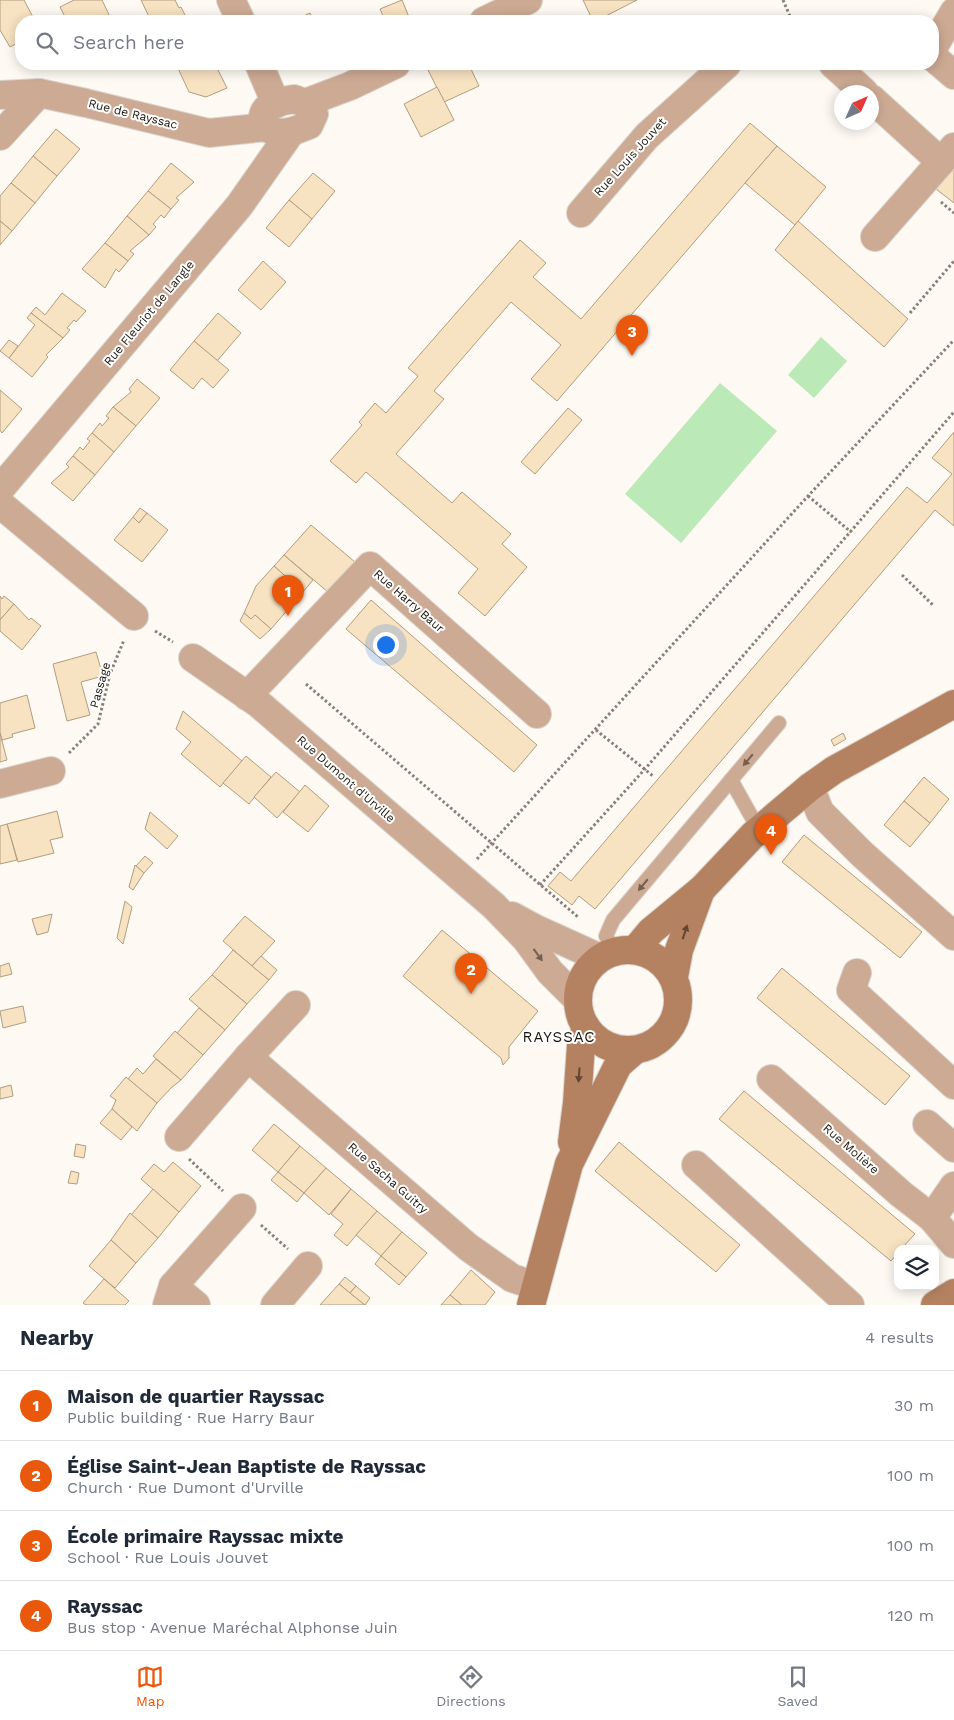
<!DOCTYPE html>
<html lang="en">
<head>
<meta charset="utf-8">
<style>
	body { margin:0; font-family:"Work Sans",sans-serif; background:#f6f6f7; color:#1f2937 }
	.controls { position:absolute; right:15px; bottom:15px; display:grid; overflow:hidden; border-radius:10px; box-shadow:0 2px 12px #0003 }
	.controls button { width:45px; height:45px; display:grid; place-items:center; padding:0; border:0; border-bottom:1px solid #e0e1e3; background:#fff; color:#1f2937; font:25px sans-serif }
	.compass { position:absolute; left:834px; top:85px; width:45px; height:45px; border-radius:50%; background:#fff; box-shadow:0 2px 12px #0003; rotate:45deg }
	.you { position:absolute; left:385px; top:644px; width:18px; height:18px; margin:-12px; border:4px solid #fff; border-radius:50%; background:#1a73e8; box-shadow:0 0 0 8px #1a73e833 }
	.badge { display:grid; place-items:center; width:32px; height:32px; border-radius:50%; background:#ea580c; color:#fff; font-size:16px; font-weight:700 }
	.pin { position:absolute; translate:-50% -41px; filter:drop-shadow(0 1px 2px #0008) }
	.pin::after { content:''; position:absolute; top:26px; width:18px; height:15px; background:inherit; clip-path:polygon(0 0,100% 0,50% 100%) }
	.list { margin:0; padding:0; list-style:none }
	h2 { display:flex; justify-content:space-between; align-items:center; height:65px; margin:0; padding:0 20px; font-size:21px }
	h2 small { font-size:16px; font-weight:400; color:#747a83 }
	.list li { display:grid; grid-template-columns:32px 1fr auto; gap:15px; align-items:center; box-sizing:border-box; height:70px; padding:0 20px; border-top:1px solid #e0e1e3 }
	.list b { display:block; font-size:19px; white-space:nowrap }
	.list p { margin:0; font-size:16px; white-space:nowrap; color:#747a83 }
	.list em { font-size:16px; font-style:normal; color:#747a83 }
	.icon { flex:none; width:28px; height:28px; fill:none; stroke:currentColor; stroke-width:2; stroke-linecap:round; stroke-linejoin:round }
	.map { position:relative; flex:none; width:954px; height:1305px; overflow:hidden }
	.search { position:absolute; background:#fff; box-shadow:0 2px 12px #0003; left:15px; right:15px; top:15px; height:55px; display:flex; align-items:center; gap:12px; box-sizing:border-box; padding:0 18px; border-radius:20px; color:#747a83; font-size:19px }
	.sheet { height:345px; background:#fff }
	nav { display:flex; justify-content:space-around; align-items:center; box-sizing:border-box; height:70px; border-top:1px solid #e0e1e3; background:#fff; font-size:14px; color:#747a83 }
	nav a { display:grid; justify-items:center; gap:2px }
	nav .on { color:#ea580c }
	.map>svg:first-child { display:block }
</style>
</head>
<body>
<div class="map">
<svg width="954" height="1305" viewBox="0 0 954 1305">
	<rect width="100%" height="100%" fill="#fefaf3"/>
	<!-- green -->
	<g fill="#bbe9b8">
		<polygon points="821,337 847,361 814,398 788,375"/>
		<polygon points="720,383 777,431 681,543 625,494"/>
	</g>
	<!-- building -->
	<g fill="#f7e2c2" stroke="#b19d7f">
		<polygon points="0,0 24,0 35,21 21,21 21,41 10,47 0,30"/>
		<polygon points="74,0 102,0 112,21 67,21 60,7"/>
		<polygon points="141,0 175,0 179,8 181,7 188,21 151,21"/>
		<polygon points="402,0 409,17 399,21 385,21 380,9"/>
		<polygon points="583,0 637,0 596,21 593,21"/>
		<polygon points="310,13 314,21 293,21"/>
		<polygon points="176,64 215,64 227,88 206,97 189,92"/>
		<polygon points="443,64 489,64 470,67 479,86 444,102 428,70"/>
		<polygon points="437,87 454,120 421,137 404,104"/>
		<polygon points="750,123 777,146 557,401 531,379 561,345 511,302 434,391 444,399 396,454 452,503 462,492 511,534 502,544 527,567 485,616 458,593 478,569 366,472 356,483 330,461 362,425 359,422 375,403 386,413 418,376 408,368 520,240 546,263 533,277 581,319"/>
		<polygon points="56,129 80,149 57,176 33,156"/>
		<polygon points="777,146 826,187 795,225 745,183"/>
		<polygon points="33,156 57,176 35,203 11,183"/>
		<polygon points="171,163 194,182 176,198 179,200 171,209 148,191"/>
		<polygon points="954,168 954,203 936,189"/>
		<polygon points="313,173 335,191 312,219 289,200"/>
		<polygon points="11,183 35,203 12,231 0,221 0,196"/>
		<polygon points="148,191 171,209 164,218 161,215 153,224 156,227 149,235 127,216"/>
		<polygon points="289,200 312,219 289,247 266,228"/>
		<polygon points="127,216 149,235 130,251 134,254 128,261 105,243"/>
		<polygon points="0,221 12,231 0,245"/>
		<polygon points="798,221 908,319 884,347 775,250"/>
		<polygon points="105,243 128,261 119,272 116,269 105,288 82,269"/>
		<polygon points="263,261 286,282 261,310 238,290"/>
		<polygon points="62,293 86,311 76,322 74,320 67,328 70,330 63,338 31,313 36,307 45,315"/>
		<polygon points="31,313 63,338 46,355 48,357 32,377 9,358 35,325 27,318"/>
		<polygon points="218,313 241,333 217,361 194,341"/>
		<polygon points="9,340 18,346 9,358 0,351"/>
		<polygon points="194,341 229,370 213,388 202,378 193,389 170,370"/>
		<polygon points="137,379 160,398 136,426 113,407 131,392 129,389"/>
		<polygon points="0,390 22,409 2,433 0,430"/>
		<polygon points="113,407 136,426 114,452 92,433 100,423 102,426 109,418 106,416"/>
		<polygon points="568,408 582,420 535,474 521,462"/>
		<polygon points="954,432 954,526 935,510 595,909 579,896 572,905 548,886 560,872 571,881 907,487 927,503 952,474 932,458"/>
		<polygon points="92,433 114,452 95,475 73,456 80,447 83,450 90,441 87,439"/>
		<polygon points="73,456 95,475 73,501 51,483 69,467 66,464"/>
		<polygon points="140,508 147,513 139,523 133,517"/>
		<polygon points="147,513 168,530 142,562 114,540 133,517 139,523"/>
		<polygon points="311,525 355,562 328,592 284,555"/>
		<polygon points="284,555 313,580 303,592 274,566"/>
		<polygon points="274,566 303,592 271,629 255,615 251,619 244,613 256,586"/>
		<polygon points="0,596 2,599 4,596 14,604 0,620"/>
		<polygon points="371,600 537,745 514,772 346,629"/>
		<polygon points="14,604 29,620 31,618 41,626 22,650 0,631 0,620"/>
		<polygon points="244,613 251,619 255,615 271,629 260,639 240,621"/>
		<polygon points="96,652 103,676 81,682 90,715 67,721 53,664"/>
		<polygon points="27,695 35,728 12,734 13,737 2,740 0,733 0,703"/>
		<polygon points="183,711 242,761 220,787 181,754 191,742 176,729"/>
		<polygon points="0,733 7,760 0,762"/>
		<polygon points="843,733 846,739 834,746 831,740"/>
		<polygon points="246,756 271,777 249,804 223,783"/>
		<polygon points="276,772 300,792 277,818 254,797"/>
		<polygon points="924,777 949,799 930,823 904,801"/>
		<polygon points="305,785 329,806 308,832 283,812"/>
		<polygon points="904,801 930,823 910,847 884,825"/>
		<polygon points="57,811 63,837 50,840 54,853 18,862 7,824"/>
		<polygon points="150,812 178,836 167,849 145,829"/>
		<polygon points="7,824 17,860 0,864 0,826"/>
		<polygon points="804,835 922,932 900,958 782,862"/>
		<polygon points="145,856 153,863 144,873 136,866"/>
		<polygon points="135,865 144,873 133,890 129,887"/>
		<polygon points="125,901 132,907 123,944 117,938"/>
		<polygon points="52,914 48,932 37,935 32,919"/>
		<polygon points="245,916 275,941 252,966 223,941"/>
		<polygon points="442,930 538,1011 509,1047 509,1058 503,1065 501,1058 403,976"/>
		<polygon points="233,950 269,980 247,1004 212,975"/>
		<polygon points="261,956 277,970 269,980 252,966"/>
		<polygon points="9,963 12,974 0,977 0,966"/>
		<polygon points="782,968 910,1076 885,1105 757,998"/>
		<polygon points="212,975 247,1004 225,1030 189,999"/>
		<polygon points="23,1006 26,1022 3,1028 0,1011"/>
		<polygon points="199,1008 225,1030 203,1055 177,1033"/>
		<polygon points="175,1031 203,1055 181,1080 153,1056"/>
		<polygon points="156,1059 181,1080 171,1088 157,1103 128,1079 137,1068 143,1074"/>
		<polygon points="126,1077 157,1103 137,1131 112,1109 116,1100 110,1096"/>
		<polygon points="11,1085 13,1096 0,1099 0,1088"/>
		<polygon points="744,1091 915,1234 901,1249 898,1249 898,1253 891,1261 719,1119"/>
		<polygon points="112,1109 132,1127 121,1140 100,1123"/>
		<polygon points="274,1124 300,1146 278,1172 252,1150"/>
		<polygon points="619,1142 740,1245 716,1272 595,1171"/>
		<polygon points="76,1144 86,1146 84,1158 74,1156"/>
		<polygon points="300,1146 326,1168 304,1193 278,1172"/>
		<polygon points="173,1162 201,1186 179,1212 141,1179 154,1164 164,1172"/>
		<polygon points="326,1168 351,1189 329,1215 304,1193"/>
		<polygon points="71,1171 79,1173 77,1184 68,1183"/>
		<polygon points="278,1172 304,1193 297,1202 271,1180"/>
		<polygon points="153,1189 179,1212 158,1238 131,1215"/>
		<polygon points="351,1189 377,1211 347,1246 334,1235 343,1224 331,1214"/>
		<polygon points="377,1211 402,1232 381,1256 356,1235"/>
		<polygon points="130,1213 158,1238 136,1263 111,1240"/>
		<polygon points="402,1232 427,1253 406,1277 381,1256"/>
		<polygon points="111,1240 136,1263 115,1288 89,1266"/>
		<polygon points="381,1256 406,1277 399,1285 375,1264"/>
		<polygon points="471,1270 495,1292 485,1305 462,1305 450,1295"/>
		<polygon points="345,1277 356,1286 350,1293 339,1284"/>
		<polygon points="104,1279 129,1301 125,1305 86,1305 83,1303"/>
		<polygon points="339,1284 350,1293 365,1305 320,1305"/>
		<polygon points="356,1286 370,1298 365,1305 350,1293"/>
		<polygon points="450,1295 462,1305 441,1305"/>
	</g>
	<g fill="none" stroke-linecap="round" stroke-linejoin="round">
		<defs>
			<g id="lane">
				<polyline points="731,780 759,830"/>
				<polyline points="613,951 606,936 613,920 779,723"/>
			</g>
			<g id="street">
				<polyline points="231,0 241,21"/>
				<polyline points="484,21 528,0"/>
				<polyline points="933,48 954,12"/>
				<polyline points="933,57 954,75"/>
				<polyline points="259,64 276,104"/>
				<polyline points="833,64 864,92"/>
				<polyline points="0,95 39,93 86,103 209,133 266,127"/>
				<path d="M294 99 305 103 314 114 309 125C292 132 279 138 263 125 260 104 277 102 294 99Z"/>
				<polyline points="872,99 941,162"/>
				<polyline points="305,103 350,86 396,64"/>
				<polyline points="0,136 39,93"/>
				<polyline points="581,213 647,136 727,64"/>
				<polyline points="875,237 954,147"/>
				<polyline points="0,489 239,206 291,132"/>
				<polyline points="0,504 134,616"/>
				<polyline points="193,658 259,704 494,906 526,939 550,972 578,1000"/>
				<polyline points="247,696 370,566 537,714"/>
				<polyline points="0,784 51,771"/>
				<polyline points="810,787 820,812 862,854 954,936"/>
				<polyline points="512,916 536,929 600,958"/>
				<polyline points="857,973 851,990 954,1085"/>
				<polyline points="248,1057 296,1005"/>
				<polyline points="771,1079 901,1194 932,1218"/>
				<polyline points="927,1124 954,1148"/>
				<polyline points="179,1137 248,1057 468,1247 512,1278 536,1286"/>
				<polyline points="696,1165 850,1305"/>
				<polyline points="954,1186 932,1218 954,1244"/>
				<polyline points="173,1286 242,1208"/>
				<polyline points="167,1305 173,1286 196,1305"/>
				<polyline points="275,1305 308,1266"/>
			</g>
			<g id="secondary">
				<circle cx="628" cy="1000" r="50"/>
				<polyline points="635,950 651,931 702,889 753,835 810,787 834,770 954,704"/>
				<polyline points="674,977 679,950 701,890"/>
				<polyline points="572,1142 577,1103 581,1045 586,1027"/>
				<polyline points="531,1305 569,1164 618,1065 635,1050"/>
				<polyline points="935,1305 954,1293"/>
			</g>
		</defs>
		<!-- lane casing -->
		<use href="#lane" stroke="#dad5ce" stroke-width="16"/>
		<!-- street casing -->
		<use href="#street" stroke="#dad5ce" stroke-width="30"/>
		<!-- secondary casing -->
		<use href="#secondary" stroke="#dad5ce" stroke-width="30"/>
		<!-- path -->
		<g stroke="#878177" stroke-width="3" stroke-dasharray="2.5 2.5" stroke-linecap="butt">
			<polyline points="783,0 792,21"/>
			<polyline points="941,202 954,213"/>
			<polyline points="910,313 954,261"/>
			<polyline points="808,496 851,532"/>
			<polyline points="902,575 934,606"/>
			<polyline points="155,631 173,642"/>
			<polyline points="306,684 578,917"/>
			<polyline points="596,730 653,776"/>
			<polyline points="69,753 98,724 110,674 124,640"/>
			<polyline points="477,859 808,496 954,340"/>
			<polyline points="540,885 645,769 954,412"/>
			<polyline points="189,1159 223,1191"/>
			<polyline points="261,1225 288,1249"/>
		</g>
		<!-- lane -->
		<use href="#lane" stroke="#cdaa94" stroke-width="14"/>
		<!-- street -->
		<use href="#street" stroke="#cdaa94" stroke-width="28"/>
		<!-- secondary -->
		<use href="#secondary" stroke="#b58261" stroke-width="28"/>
	</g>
	<!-- one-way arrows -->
	<defs><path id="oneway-solid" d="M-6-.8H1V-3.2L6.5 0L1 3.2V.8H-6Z" transform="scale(1.25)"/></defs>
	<g fill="#74604e">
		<use href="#oneway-solid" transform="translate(748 760) rotate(130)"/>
		<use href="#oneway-solid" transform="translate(643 885) rotate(130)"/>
		<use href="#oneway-solid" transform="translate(538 955) rotate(54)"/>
	</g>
	<g fill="#614631">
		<use href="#oneway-solid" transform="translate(685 932) rotate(-72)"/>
		<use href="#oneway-solid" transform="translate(579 1075) rotate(94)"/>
	</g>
	<g text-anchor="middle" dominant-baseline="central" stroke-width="4" stroke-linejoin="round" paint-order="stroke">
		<!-- street labels -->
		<g font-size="12" fill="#1c1509" stroke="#fff">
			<text transform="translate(133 114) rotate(14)">Rue de Rayssac</text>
			<text transform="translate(630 157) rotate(-48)">Rue Louis Jouvet</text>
			<text transform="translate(149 313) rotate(-50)">Rue Fleuriot de Langle</text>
			<text transform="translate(409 601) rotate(41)">Rue Harry Baur</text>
			<text transform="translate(100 685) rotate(-74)">Passage</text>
			<text transform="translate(346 779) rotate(41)">Rue Dumont d'Urville</text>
			<text transform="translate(851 1149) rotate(41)">Rue Molière</text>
			<text transform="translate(388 1178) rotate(41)">Rue Sacha Guitry</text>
		</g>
		<!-- quarter labels -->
		<g font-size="15" letter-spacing="1" fill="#1c1509" stroke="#fff">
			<text x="559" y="1037">RAYSSAC</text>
		</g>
	</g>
</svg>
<div class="controls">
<button><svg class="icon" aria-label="layers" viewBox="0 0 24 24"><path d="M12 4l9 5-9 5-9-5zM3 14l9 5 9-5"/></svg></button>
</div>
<svg class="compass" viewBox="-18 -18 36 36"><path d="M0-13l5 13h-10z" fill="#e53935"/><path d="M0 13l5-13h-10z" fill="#747a83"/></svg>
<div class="you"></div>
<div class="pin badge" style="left:288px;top:616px">1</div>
<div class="pin badge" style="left:471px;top:994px">2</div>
<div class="pin badge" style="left:632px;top:356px">3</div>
<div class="pin badge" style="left:771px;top:855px">4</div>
<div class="search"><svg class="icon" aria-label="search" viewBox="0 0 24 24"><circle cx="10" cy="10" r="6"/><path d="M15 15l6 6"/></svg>Search here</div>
</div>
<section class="sheet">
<h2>Nearby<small>4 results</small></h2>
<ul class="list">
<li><span class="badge">1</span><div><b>Maison de quartier Rayssac</b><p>Public building · Rue Harry Baur</p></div><em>30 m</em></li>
<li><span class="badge">2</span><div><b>Église Saint-Jean Baptiste de Rayssac</b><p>Church · Rue Dumont d'Urville</p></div><em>100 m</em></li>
<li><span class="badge">3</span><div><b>École primaire Rayssac mixte</b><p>School · Rue Louis Jouvet</p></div><em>100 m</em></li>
<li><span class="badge">4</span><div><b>Rayssac</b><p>Bus stop · Avenue Maréchal Alphonse Juin</p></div><em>120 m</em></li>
</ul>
</section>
<nav>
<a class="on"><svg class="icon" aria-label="map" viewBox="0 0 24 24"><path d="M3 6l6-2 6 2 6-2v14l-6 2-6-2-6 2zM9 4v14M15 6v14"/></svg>Map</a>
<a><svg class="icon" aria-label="directions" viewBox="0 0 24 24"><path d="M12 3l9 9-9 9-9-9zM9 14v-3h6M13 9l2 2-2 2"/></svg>Directions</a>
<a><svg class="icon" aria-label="saved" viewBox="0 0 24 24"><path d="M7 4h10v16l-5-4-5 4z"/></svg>Saved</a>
</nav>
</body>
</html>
